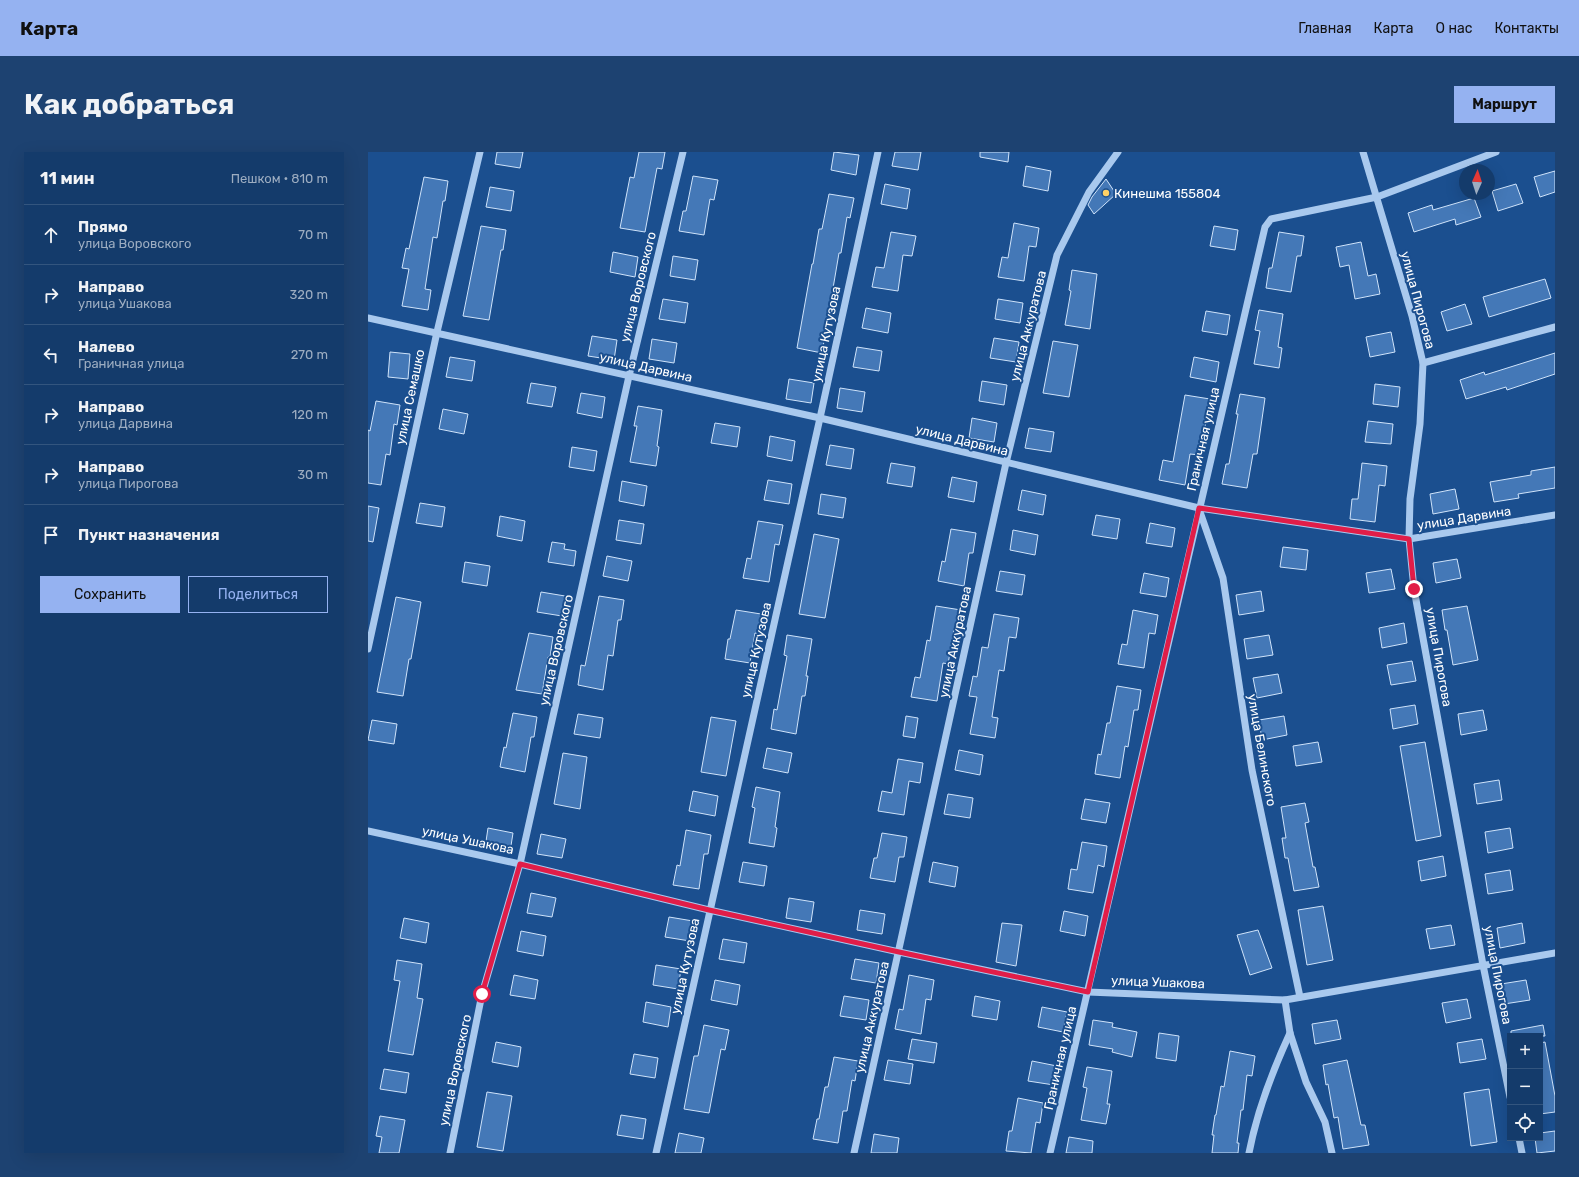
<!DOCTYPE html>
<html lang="ru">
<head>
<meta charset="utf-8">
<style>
	body { margin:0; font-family:Rubik,sans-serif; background:#1d4271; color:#f1f3f6 }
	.controls { position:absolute; right:12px; bottom:12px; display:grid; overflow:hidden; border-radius:0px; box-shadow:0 4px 16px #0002 }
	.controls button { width:36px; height:36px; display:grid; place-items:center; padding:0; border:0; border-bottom:1px solid #33557e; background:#143b6b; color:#f1f3f6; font:20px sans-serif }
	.compass { position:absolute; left:1091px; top:12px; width:36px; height:36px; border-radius:50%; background:#143b6b; box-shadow:0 4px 16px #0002; rotate:3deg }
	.stop { position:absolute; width:12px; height:12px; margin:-9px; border:3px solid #e11d48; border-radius:50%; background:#fff }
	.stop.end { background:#e11d48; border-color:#fff; box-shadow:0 1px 4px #0008 }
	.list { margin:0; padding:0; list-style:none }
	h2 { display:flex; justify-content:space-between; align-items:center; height:52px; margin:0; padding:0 16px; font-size:17px }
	h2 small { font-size:13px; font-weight:400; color:#9dadc1 }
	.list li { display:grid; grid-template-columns:26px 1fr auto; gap:12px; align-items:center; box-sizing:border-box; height:60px; padding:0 16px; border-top:1px solid #33557e }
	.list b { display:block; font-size:15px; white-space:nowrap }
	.list p { margin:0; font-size:13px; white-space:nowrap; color:#9dadc1 }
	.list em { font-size:13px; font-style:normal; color:#9dadc1 }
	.actions { display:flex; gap:8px; padding:12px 16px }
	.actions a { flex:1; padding:9px 0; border:1px solid #95b2f1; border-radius:0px; text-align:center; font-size:14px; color:#95b2f1 }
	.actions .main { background:#95b2f1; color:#111 }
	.icon { flex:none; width:22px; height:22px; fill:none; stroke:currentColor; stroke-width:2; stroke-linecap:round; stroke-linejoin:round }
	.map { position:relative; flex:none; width:1187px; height:1001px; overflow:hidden; border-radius:0px }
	header { display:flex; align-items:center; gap:24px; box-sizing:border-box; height:56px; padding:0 20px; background:#95b2f1; color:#111 }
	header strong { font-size:19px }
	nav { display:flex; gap:22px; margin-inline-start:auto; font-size:14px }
	.intro { display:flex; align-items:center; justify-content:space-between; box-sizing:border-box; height:96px; padding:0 24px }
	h1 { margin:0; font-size:28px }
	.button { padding:10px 18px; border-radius:0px; background:#95b2f1; color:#111; font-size:14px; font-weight:700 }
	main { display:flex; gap:24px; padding:0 24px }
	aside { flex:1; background:#143b6b; border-radius:0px; box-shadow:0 4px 16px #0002 }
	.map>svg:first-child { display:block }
</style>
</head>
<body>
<header>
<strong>Карта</strong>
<nav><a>Главная</a><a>Карта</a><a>О нас</a><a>Контакты</a></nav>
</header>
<div class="intro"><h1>Как добраться</h1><a class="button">Маршрут</a></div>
<main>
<aside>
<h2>11 мин<small>Пешком · 810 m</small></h2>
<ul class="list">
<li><svg class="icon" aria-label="ahead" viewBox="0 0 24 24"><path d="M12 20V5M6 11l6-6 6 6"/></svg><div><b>Прямо</b><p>улица Воровского</p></div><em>70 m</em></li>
<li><svg class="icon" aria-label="right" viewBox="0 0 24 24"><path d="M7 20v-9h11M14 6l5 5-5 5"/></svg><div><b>Направо</b><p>улица Ушакова</p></div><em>320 m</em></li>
<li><svg class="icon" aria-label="left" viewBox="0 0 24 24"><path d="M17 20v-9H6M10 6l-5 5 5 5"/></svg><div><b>Налево</b><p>Граничная улица</p></div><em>270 m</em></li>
<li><svg class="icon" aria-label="right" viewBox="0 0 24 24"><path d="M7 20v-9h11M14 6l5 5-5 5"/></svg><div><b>Направо</b><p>улица Дарвина</p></div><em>120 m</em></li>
<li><svg class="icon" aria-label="right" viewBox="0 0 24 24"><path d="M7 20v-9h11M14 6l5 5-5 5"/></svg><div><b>Направо</b><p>улица Пирогова</p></div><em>30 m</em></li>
<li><svg class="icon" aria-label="arrive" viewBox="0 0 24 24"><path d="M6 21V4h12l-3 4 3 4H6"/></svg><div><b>Пункт назначения</b></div></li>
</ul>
<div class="actions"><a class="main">Сохранить</a><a>Поделиться</a></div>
</aside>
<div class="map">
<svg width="1187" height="1001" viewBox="0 0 1187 1001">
	<rect width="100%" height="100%" fill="#1b4f8f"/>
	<!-- building -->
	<g fill="#4478b7" stroke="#cfe3fa">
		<polygon points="129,0 155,0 152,16 127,12"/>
		<polygon points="271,0 297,0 294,17 289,16 277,80 252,76 262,25 266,26"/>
		<polygon points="466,0 491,3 488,23 463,18"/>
		<polygon points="527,0 553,0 550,18 524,14"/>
		<polygon points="612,0 641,0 640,10 612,5"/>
		<polygon points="658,14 683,19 680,39 655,34"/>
		<polygon points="1187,19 1187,40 1172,45 1166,25"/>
		<polygon points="325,24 350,28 346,48 342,47 336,83 311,79 315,59 318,59"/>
		<polygon points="56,25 80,29 77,49 75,49 69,86 65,85 57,137 63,138 60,158 34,154 41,117 34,116 38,96 41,97"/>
		<polygon points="738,27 748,42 726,62 720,53 724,45"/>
		<polygon points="517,32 542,37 539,57 513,52"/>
		<polygon points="1148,32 1155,51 1130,59 1124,39"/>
		<polygon points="122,35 146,39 143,59 118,55"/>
		<polygon points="461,42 486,46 482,66 479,65 473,101 471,101 454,201 429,196 444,112 445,112 451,77 454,77"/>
		<polygon points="1106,46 1113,65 1088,73 1087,67 1046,80 1040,61 1064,53 1065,58"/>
		<polygon points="646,71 671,76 668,95 661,94 656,129 630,125 634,105 640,106"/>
		<polygon points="113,74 138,78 135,98 133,98 121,168 95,164"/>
		<polygon points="846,74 870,78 867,98 842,94"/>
		<polygon points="523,80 548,84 544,104 535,103 530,139 504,135 508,115 516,116"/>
		<polygon points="911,80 936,84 933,104 929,104 923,140 898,136 901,116 904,116"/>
		<polygon points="993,90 1000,124 1008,122 1012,142 987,147 981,113 972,115 968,95"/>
		<polygon points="245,100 270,105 267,125 242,120"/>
		<polygon points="305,104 330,108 327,128 302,124"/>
		<polygon points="704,118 729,122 722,177 697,173 703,139 701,138"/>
		<polygon points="1177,127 1183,146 1121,165 1115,145"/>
		<polygon points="295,147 320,151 317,171 291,167"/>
		<polygon points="630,147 655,151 652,171 627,167"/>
		<polygon points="1097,152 1104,172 1079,179 1073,160"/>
		<polygon points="498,156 523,161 520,181 494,176"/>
		<polygon points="891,158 915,162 910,195 914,196 911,216 886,212 892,179 887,178"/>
		<polygon points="838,159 862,163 859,183 834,179"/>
		<polygon points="1023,180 1027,200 1002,205 998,185"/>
		<polygon points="224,184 249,188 246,208 220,204"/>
		<polygon points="626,186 651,190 648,210 622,206"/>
		<polygon points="284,187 309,191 306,211 281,207"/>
		<polygon points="685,189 710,193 701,245 675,241"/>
		<polygon points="489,195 514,199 511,219 485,215"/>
		<polygon points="22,200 42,202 40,227 20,225"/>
		<polygon points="1187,201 1187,222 1139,238 1138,235 1098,247 1092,228 1116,220 1117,223"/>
		<polygon points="82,205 107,209 104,229 78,225"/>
		<polygon points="826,205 851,210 848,230 822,225"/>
		<polygon points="421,227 446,231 443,251 418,247"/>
		<polygon points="614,229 639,233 636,253 611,249"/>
		<polygon points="163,231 188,235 184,255 159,251"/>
		<polygon points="1007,232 1032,235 1030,255 1005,252"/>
		<polygon points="472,236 497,240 494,260 469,256"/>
		<polygon points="213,241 237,245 234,266 209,261"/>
		<polygon points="872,242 897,246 889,302 885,302 879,336 854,332 858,312 861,312 870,262 868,262"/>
		<polygon points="817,243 842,247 832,303 822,302 817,333 791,328 795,308 805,310"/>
		<polygon points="8,249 32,253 29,273 26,272 22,303 18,302 13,333 0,331 0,278 2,279"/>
		<polygon points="270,254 294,258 289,294 291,295 288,314 262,310 269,274 266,274"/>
		<polygon points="75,257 100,262 96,282 71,277"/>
		<polygon points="604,266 629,271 626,290 601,286"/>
		<polygon points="1000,269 1025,272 1023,292 997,290"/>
		<polygon points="347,271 372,275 369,295 343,291"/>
		<polygon points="661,276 686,280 683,300 657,296"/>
		<polygon points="402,284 427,289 424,309 399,304"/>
		<polygon points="462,293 486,297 483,317 458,313"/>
		<polygon points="204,295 229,299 226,319 201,315"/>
		<polygon points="523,311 547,315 544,335 519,331"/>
		<polygon points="994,311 1019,314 1017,334 1011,333 1007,370 982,367 984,347 990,347"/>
		<polygon points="1187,315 1187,336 1150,342 1151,346 1126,350 1122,330 1163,323 1163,319"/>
		<polygon points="584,325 609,330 606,350 580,345"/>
		<polygon points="400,328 424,332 421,352 396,348"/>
		<polygon points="254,329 279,334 276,354 251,349"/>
		<polygon points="1087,337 1091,357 1065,362 1062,342"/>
		<polygon points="654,338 678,343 675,363 650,358"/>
		<polygon points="453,342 478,346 475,366 450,362"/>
		<polygon points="52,351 77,355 74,375 48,371"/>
		<polygon points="0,354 11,356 5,390 0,389"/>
		<polygon points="728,363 752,367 749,387 724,383"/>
		<polygon points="132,364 157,369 154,389 129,384"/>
		<polygon points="251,368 276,372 273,392 248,388"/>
		<polygon points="390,369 415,373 411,393 407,392 401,430 375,426 379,406 383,407"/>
		<polygon points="782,371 807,376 804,395 778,391"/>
		<polygon points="583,377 608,381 605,401 601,401 596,434 570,429 574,409 577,410"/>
		<polygon points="645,378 670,383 667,403 642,398"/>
		<polygon points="446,382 471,387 457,466 431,462"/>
		<polygon points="184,390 197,392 196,397 208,399 206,414 180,410"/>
		<polygon points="915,395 940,398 938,418 912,415"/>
		<polygon points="239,404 264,409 260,429 235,424"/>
		<polygon points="1089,407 1093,426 1068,431 1065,411"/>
		<polygon points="97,410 122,414 119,434 94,430"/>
		<polygon points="1023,417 1027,437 1001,441 998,421"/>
		<polygon points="632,419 657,423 654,443 628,439"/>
		<polygon points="776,421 801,426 798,445 772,441"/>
		<polygon points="893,439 896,459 871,463 868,443"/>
		<polygon points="173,440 197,444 194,464 169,460"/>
		<polygon points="231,444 256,448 253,468 250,468 245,504 240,503 235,538 210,533 213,513 217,514"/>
		<polygon points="28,445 53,450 43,507 41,507 35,544 9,540"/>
		<polygon points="568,454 593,458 590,479 586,478 580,512 575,511 569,549 543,545 547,525 552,526 559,488 562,489"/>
		<polygon points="1099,454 1110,508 1085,513 1079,478 1077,478 1074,458"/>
		<polygon points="368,458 393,462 390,482 387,481 382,511 357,507 360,487 362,487"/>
		<polygon points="765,458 790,463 787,482 781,481 776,516 750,512 754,492 759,493"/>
		<polygon points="626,462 651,466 648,486 641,485 636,519 631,518 624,565 630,566 627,586 602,582 609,545 601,544 605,524 609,525 614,495 620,496"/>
		<polygon points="1036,471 1039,491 1014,496 1011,476"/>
		<polygon points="161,481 185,485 182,505 180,505 174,542 148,538"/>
		<polygon points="419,483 444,487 438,524 440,524 437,544 434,544 428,582 403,577 406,557 409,558 419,504 416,503"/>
		<polygon points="901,483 905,503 879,507 876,487"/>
		<polygon points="1044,509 1048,529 1023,533 1019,513"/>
		<polygon points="910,522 914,541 889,546 885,526"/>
		<polygon points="749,534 773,538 770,558 766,558 760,595 757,594 752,626 727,622 730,602 733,603 739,571 742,571"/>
		<polygon points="1047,553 1050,572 1025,577 1022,557"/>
		<polygon points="1115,558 1119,578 1093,583 1090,562"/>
		<polygon points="145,561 169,565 166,585 163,585 157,620 132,615 136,595 138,596"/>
		<polygon points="210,562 235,566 232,586 206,582"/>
		<polygon points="538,564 550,566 547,586 535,584"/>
		<polygon points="916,564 919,583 894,588 891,568"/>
		<polygon points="343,565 368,569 358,624 333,620"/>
		<polygon points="4,568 29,572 26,592 0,588"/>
		<polygon points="950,590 954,610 928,614 925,594"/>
		<polygon points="1057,590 1073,684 1048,689 1032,594"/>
		<polygon points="399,596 424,601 420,621 395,616"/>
		<polygon points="591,598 615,603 612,623 587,618"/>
		<polygon points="195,601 219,605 212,657 186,652"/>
		<polygon points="530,607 555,611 552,631 541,629 536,663 510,659 514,639 524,641"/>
		<polygon points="1131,628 1134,648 1109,652 1106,632"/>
		<polygon points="388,635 412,640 407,675 409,676 406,695 381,691 387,656 384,655"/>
		<polygon points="325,639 350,644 347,664 321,659"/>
		<polygon points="580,642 605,646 602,666 576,662"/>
		<polygon points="717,647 742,651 738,671 713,667"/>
		<polygon points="937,651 941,670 937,671 945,715 947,715 951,735 926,739 920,706 917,706 914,686 918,686 913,655"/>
		<polygon points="120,676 145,681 142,700 117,696"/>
		<polygon points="1142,676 1145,696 1120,701 1117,680"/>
		<polygon points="318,678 343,683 340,702 336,702 331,737 305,733 309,713 312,714"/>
		<polygon points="514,681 539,685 536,705 531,705 527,730 502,726 506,706 509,706"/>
		<polygon points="173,682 198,687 194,706 169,702"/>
		<polygon points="714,690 739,694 736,715 730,713 725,741 700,737 703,717 709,718"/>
		<polygon points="1075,704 1078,724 1053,729 1050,709"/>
		<polygon points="375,710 399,714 396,734 371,730"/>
		<polygon points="565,710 590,715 587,735 561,730"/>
		<polygon points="1142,718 1145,738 1120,742 1117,722"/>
		<polygon points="163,741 188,746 184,765 159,761"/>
		<polygon points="421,746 446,750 443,770 418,766"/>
		<polygon points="955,754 965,808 939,813 930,758"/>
		<polygon points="492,758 517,762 514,782 489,778"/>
		<polygon points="696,759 720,764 717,784 692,779"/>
		<polygon points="301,765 325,769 322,789 297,785"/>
		<polygon points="36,766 61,771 58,791 32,786"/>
		<polygon points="634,771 654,773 648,814 628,810"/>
		<polygon points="1154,771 1157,791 1132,796 1129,776"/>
		<polygon points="1083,773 1087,793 1062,797 1058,777"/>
		<polygon points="890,778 904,816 882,823 869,783"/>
		<polygon points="153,779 178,784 175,804 149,799"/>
		<polygon points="355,787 379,791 376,811 351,807"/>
		<polygon points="487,807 511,811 508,831 483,827"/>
		<polygon points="29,808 54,812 49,846 55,847 45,903 20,899 32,829 26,828"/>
		<polygon points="288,813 313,817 310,837 285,833"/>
		<polygon points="146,823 170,828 167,847 142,843"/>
		<polygon points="541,823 566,828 563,848 558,847 553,882 527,877 531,857 535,858"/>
		<polygon points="347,828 372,833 369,853 343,848"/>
		<polygon points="1158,828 1162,848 1136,852 1133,832"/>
		<polygon points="476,844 501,848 498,868 472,864"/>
		<polygon points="607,844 632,849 629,868 604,864"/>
		<polygon points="1099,847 1103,866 1078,871 1074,851"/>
		<polygon points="278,850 303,855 300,875 275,870"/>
		<polygon points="674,855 699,860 695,880 670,875"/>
		<polygon points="725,868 745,871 744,875 769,880 764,905 744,900 745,897 721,893"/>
		<polygon points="969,868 973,887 947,892 944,872"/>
		<polygon points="336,873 361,878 357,898 353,897 341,961 316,957 326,904 330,904"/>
		<polygon points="1175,873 1177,884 1143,884 1143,879"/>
		<polygon points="791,881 811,884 808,909 788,906"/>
		<polygon points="544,887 569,891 566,911 540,907"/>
		<polygon points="1114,887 1118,907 1092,911 1089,891"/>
		<polygon points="128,890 153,895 150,915 124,910"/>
		<polygon points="1177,890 1187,944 1187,960 1172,962 1172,891"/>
		<polygon points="862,899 887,904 884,924 879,923 875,958 873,958 869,991 871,991 870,1001 844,1001 846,983 844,983 847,963 848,963 853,934 856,935"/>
		<polygon points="266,902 290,906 287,926 262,922"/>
		<polygon points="466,905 490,909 487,929 484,928 479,959 475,959 470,991 445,987 449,967 451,967 457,935 460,935"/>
		<polygon points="520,908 545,912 542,932 516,928"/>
		<polygon points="979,908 993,973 997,973 1001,993 975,997 970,965 966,966 960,932 958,933 955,913"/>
		<polygon points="664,909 689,914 686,933 660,929"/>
		<polygon points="719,915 744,919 739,952 742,952 738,972 713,968 719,936 715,935"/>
		<polygon points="16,917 41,921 38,941 12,937"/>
		<polygon points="1121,937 1129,990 1103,994 1096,941"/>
		<polygon points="119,940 144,944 135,999 109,995"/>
		<polygon points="650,946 675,951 672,971 668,970 663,1001 638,999 641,979 644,979"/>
		<polygon points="253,963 278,967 275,987 249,983"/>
		<polygon points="12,964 37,968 31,1001 11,1001 14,985 8,984"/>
		<polygon points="1187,979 1187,999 1169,1001 1167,986 1172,986 1172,981"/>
		<polygon points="311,981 336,986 333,1001 307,1001"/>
		<polygon points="506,982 531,986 529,1001 503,1001"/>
		<polygon points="701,985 725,989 724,1001 698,1001"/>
	</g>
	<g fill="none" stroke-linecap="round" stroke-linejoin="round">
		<!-- minor -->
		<g stroke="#a9c9ee" stroke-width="7">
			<polyline points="995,0 1044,164 1055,211 1052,272 1042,347 1041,387 1046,437 1115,813 1142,945"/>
			<polyline points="0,166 452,266 831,356 1041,387 1187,363"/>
			<polyline points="1055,211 1187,175"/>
			<polyline points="831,357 855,426 884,618 932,845"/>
			<polyline points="0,497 69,180 112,0"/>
			<polyline points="0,679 152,712 341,758 531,800 720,840 917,848 1187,801"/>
			<polyline points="917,848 922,881 938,930 957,970 964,1001"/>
			<polyline points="1151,986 1154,1001"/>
			<polyline points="82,1001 114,842 152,712 261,224 315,0"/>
			<polyline points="288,1001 452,266 510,0"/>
			<polyline points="486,1001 638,311 689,103 721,40 750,0"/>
			<polyline points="682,1001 897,75 903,67 1009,45 1128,0"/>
			<path d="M881 1001C889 959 904 920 922 881"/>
		</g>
	</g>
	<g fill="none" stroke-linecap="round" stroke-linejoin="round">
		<!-- route -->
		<polyline stroke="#e11d48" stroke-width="5" points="114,842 152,712 341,758 531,800 720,840 831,356 1041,387 1046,437"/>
	</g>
	<!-- markers -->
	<circle fill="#ffd166" stroke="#1b4f8f" stroke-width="1.5" cx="738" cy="41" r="4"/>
	<g text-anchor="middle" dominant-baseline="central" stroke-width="4" stroke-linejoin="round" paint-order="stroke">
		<!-- poi labels -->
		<g font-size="13" fill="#fff" stroke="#1b4f8f" text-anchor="start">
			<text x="746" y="41">Кинешма 155804</text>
		</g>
		<!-- street labels -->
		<g font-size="13" fill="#fff" stroke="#1b4f8f">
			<text transform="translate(270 135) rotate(-76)">улица Воровского</text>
			<text transform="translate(1050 148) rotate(75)">улица Пирогова</text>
			<text transform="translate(660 174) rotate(-76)">улица Аккуратова</text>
			<text transform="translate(458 182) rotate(-78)">улица Кутузова</text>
			<text transform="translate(278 215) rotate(13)">улица Дарвина</text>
			<text transform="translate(42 245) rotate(-78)">улица Семашко</text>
			<text transform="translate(835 287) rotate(-77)">Граничная улица</text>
			<text transform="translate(594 288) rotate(14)">улица Дарвина</text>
			<text transform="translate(1096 366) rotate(-9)">улица Дарвина</text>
			<text transform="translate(587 490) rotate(-78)">улица Аккуратова</text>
			<text transform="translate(188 498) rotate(-77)">улица Воровского</text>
			<text transform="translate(388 498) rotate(-77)">улица Кутузова</text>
			<text transform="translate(1071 505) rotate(80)">улица Пирогова</text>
			<text transform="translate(894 598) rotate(80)">улица Белинского</text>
			<text transform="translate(100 688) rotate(12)">улица Ушакова</text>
			<text transform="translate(317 814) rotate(-78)">улица Кутузова</text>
			<text transform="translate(1130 823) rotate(79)">улица Пирогова</text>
			<text transform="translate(790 830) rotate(2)">улица Ушакова</text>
			<text transform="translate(504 865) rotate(-77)">улица Аккуратова</text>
			<text transform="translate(692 906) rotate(-77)">Граничная улица</text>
			<text transform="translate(87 918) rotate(-78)">улица Воровского</text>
		</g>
	</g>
</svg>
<div class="controls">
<button>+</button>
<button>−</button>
<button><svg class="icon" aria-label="locate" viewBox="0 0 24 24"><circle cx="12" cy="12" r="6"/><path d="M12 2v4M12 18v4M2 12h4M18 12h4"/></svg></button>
</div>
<svg class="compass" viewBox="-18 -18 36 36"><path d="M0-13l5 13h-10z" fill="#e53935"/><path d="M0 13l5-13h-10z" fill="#9dadc1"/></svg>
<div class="stop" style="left:114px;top:842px"></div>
<div class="stop end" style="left:1046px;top:437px"></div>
</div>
</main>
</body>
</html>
